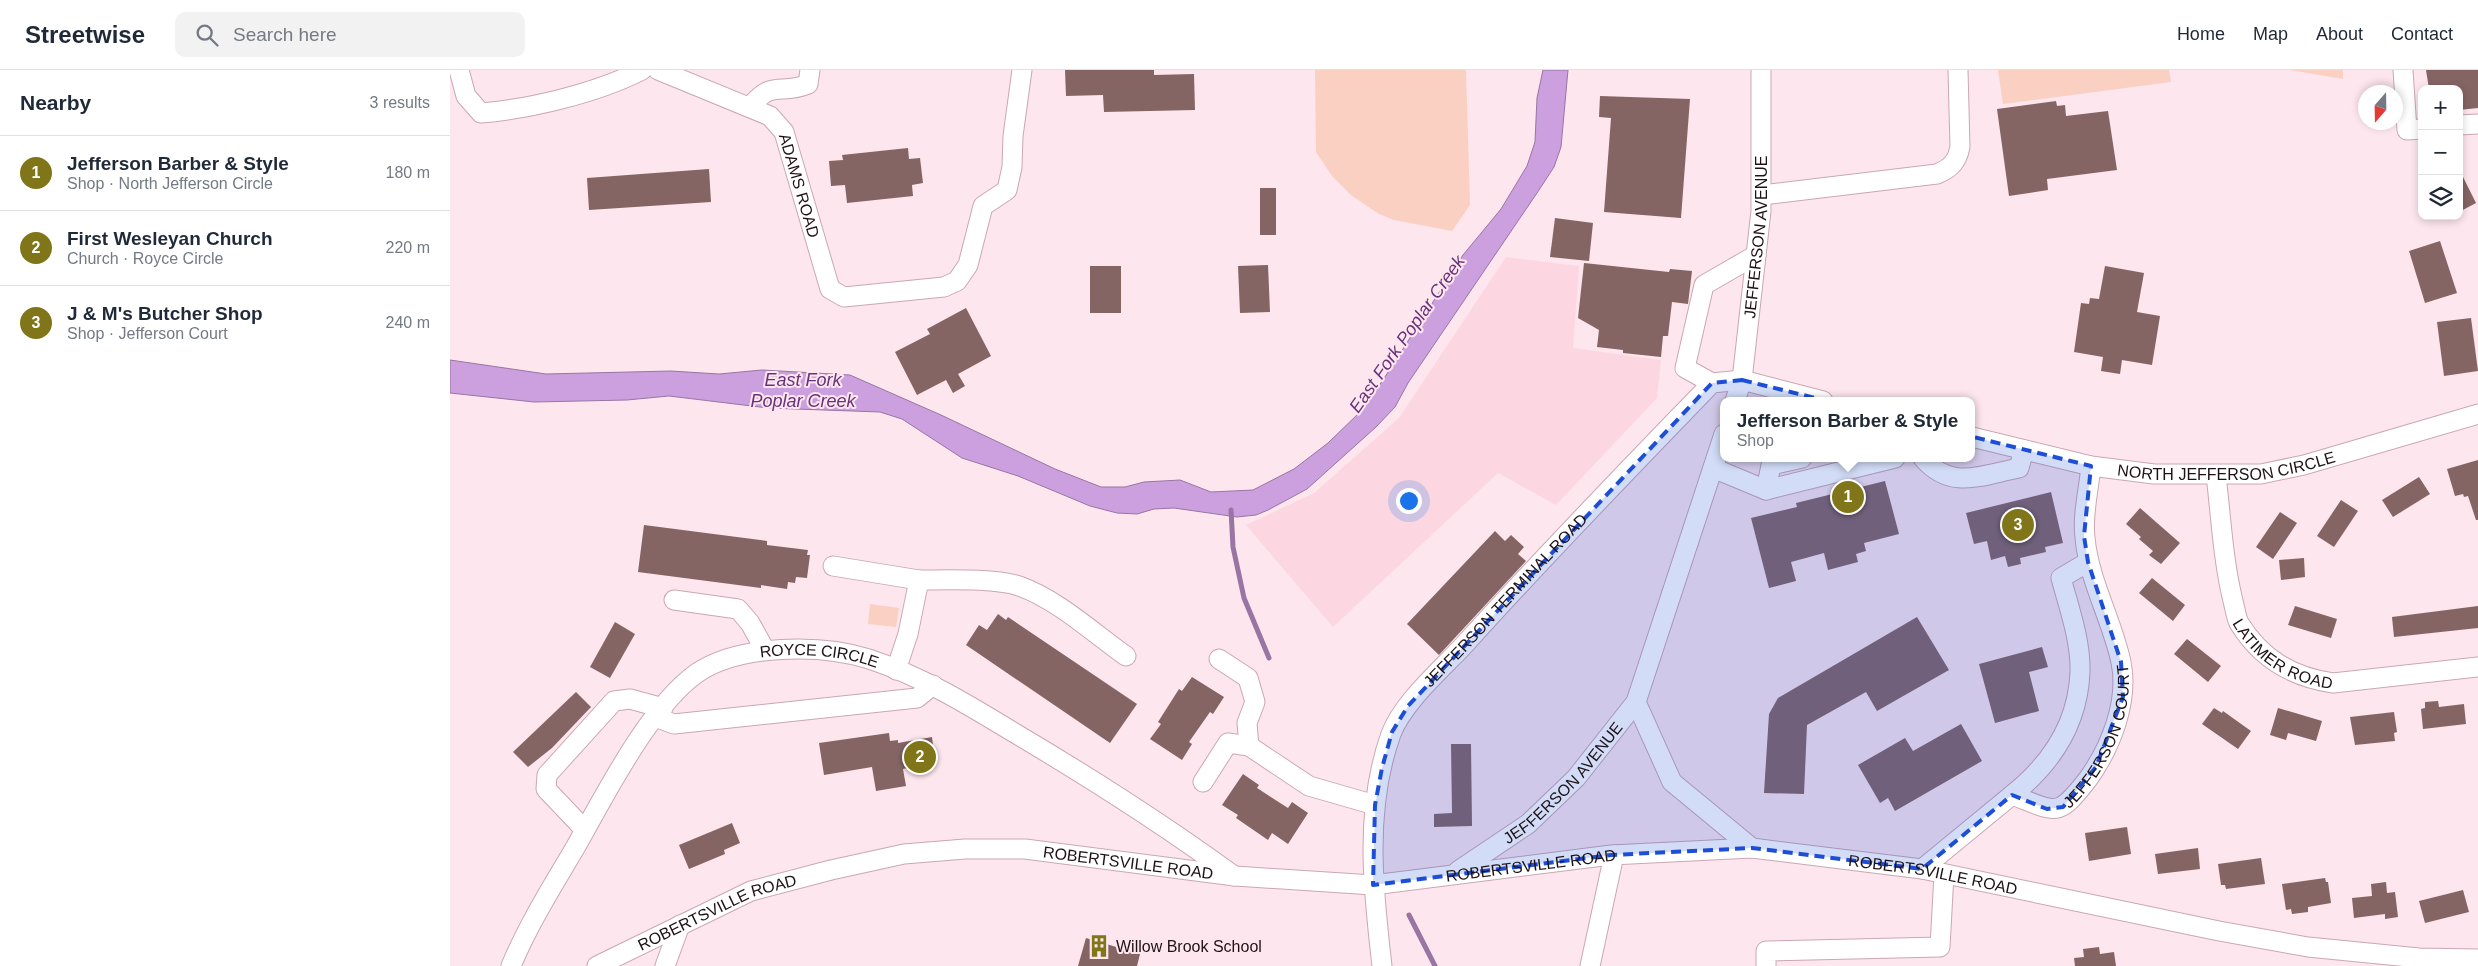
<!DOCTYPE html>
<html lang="en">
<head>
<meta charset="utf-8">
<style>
	body { margin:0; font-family:Helvetica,sans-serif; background:#f2f2f3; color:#1f2937 }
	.controls { position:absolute; right:15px; top:15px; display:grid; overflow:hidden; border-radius:10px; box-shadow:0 2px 8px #0003 }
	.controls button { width:45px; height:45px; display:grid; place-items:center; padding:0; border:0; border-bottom:1px solid #e0e1e3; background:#fff; color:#1f2937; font:25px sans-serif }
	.compass { position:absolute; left:1908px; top:15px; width:45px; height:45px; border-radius:50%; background:#fff; box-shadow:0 2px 8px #0003; rotate:200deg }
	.you { position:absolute; left:958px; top:430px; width:18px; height:18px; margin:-12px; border:4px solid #fff; border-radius:50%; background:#1a73e8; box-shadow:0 0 0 8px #1a73e833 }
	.badge { display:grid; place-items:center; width:32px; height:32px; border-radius:50%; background:#807518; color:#fff; font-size:16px; font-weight:700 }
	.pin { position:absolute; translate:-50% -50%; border:2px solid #fff; box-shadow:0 1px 5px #0006 }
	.popup { position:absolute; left:1270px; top:327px; width:255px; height:65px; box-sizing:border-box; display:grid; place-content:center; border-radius:10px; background:#fff; filter:drop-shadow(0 1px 4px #0005); font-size:16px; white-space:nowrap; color:#747a83 }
	.popup b { font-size:19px; color:#1f2937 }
	.popup::after { content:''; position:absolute; left:50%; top:100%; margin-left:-10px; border:10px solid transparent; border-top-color:#fff }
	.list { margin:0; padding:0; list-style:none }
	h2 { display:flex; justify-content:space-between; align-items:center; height:65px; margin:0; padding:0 20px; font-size:21px }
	h2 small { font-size:16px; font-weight:400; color:#747a83 }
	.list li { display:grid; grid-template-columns:32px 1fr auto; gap:15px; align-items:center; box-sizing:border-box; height:75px; padding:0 20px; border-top:1px solid #e0e1e3 }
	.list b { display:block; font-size:19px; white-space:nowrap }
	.list p { margin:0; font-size:16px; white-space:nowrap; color:#747a83 }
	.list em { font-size:16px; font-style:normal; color:#747a83 }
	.icon { flex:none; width:28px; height:28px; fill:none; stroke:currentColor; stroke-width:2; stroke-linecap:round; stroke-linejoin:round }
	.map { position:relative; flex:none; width:2028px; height:896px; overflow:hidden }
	header { display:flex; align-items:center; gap:30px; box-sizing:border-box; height:70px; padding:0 25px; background:#fff; border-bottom:1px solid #e0e1e3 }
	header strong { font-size:24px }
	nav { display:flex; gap:28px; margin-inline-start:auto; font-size:18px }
	.search { width:350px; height:45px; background:#f2f2f3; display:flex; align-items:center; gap:12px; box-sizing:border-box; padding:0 18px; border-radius:10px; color:#747a83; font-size:19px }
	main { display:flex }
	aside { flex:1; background:#fff }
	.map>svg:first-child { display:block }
</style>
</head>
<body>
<header>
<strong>Streetwise</strong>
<div class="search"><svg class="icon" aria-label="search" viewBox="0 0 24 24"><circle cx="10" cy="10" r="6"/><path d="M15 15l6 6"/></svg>Search here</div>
<nav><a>Home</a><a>Map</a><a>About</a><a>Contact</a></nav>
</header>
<main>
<aside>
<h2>Nearby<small>3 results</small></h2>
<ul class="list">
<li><span class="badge">1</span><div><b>Jefferson Barber &amp; Style</b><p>Shop · North Jefferson Circle</p></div><em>180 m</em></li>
<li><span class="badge">2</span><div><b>First Wesleyan Church</b><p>Church · Royce Circle</p></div><em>220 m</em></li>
<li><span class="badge">3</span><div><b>J &amp; M's Butcher Shop</b><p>Shop · Jefferson Court</p></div><em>240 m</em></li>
</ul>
</aside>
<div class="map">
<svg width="2028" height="896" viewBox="0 0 2028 896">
	<rect width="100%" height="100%" fill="#fde6ed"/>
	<!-- built -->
	<polygon fill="#fcd7e2" points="1056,187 1129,196 1123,278 1211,290 1207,328 1106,435 1048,403 883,557 796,455 864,423 949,348"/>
	<!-- green -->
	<g fill="#fad0c2">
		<polygon points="865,0 1016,0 1020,135 1002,161 944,150 929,144 901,125 882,106 866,82"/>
		<polygon points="1548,0 1719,0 1721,12 1553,34"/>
		<polygon points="1840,0 1893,0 1893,9"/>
		<polygon points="420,534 449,538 446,557 418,554"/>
	</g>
	<!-- water -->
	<polygon fill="#cca0df" stroke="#9875a3" points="1093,0 1118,0 1111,77 1104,97 1087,123 958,313 945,337 926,357 857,419 818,440 806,445 787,447 724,438 704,439 687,444 667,443 640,436 568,406 512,388 452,349 430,342 318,338 219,326 177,330 84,332 0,323 0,290 96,304 221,301 269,304 312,300 400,305 491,345 605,399 651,417 675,417 694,412 730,410 761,422 803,420 844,399 878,373 910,342 933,310 1013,185 1051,139 1077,96 1085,72 1087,28"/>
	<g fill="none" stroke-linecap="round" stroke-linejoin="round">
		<!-- stream -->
		<g stroke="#9875a3" stroke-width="5">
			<polyline points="781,440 783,477 794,528 819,588"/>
			<polyline points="959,845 985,896"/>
		</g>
	</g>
	<!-- building -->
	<g fill="#856464">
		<polygon points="615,0 704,0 704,5 744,4 745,40 654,42 653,25 616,26"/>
		<polygon points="1976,0 2028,0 2028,38 2009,40 2009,19 1979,19"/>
		<polygon points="1150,26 1240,29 1231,148 1154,142 1161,48 1149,47"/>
		<polygon points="1606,31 1607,36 1615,35 1616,46 1658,41 1667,100 1597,109 1598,120 1559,126 1547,39"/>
		<polygon points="458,78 459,89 470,88 473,113 462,115 463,126 397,133 395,115 381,116 379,91 393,90 392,85"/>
		<polygon points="259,99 261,132 139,140 137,108"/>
		<polygon points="2009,99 2026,133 2009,142"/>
		<rect x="810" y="118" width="16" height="47"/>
		<polygon points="1105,148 1143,153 1139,191 1100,187"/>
		<polygon points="1990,171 2007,223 1975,233 1959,181"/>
		<polygon points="1134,193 1219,202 1220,199 1242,201 1238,234 1222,232 1218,266 1213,266 1211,287 1173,283 1173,280 1147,277 1149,260 1128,248"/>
		<polygon points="818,195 820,242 790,243 788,196"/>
		<rect x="640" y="196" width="31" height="47"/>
		<polygon points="1655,196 1694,203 1687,242 1710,246 1702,295 1672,290 1670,304 1651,301 1653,287 1624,282 1631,233 1639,234 1640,228 1649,229"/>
		<polygon points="516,238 541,286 508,304 515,316 503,323 496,310 467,325 445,282 480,264 477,259"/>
		<polygon points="2021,248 2028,301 1994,306 1987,252"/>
		<polygon points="2028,390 2028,450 2026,450 2018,426 2014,427 2013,424 2005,426 1997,399"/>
		<polygon points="1969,407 1980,424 1943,447 1932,430"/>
		<polygon points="1435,411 1449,464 1414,473 1416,481 1406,484 1408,492 1378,500 1374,483 1341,492 1346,511 1319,518 1301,448 1347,437 1346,433"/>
		<polygon points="1601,422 1613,473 1595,477 1596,482 1570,488 1571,494 1558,497 1555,486 1541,490 1537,471 1524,474 1516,443"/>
		<polygon points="1891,430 1908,441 1884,477 1867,466"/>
		<polygon points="1690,438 1730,473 1711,494 1699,485 1703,481 1689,469 1691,467 1676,454"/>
		<polygon points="1830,442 1847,453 1823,489 1806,477"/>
		<polygon points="194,455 317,471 317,475 358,480 357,485 360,485 357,508 346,507 345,513 338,512 337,519 311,515 311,518 188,502"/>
		<polygon points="1045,461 1055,471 1061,465 1074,477 1068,484 1076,491 989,585 957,554"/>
		<polygon points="1854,488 1855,507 1831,510 1829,490"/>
		<polygon points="1702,508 1735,535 1723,551 1689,523"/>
		<polygon points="1845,536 1887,549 1881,568 1838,555"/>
		<polygon points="2028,536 2028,558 1944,567 1942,547"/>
		<polygon points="548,544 556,550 558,547 687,634 660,673 516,575 529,555 537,560"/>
		<polygon points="1467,547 1499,600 1427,641 1416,622 1357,655 1354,724 1314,723 1319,644 1328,628"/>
		<polygon points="165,552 185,564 160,608 140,597"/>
		<polygon points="1737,569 1771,596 1758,612 1724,584"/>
		<polygon points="1592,577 1598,597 1579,602 1589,641 1545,653 1529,594"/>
		<polygon points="742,607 774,627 763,644 760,642 739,672 742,674 732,690 700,669 711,654 708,652 729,619 732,621"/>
		<polygon points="126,622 141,637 102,678 78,697 63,682"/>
		<polygon points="1988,631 1989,637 2014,634 2016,654 1973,659 1971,639 1975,638 1975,632"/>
		<polygon points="1764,638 1772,643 1773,641 1801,661 1788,679 1752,654"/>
		<polygon points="1828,638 1872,651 1866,671 1838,663 1836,670 1820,665"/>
		<polygon points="1944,642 1947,662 1944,663 1945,671 1905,675 1900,647"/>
		<polygon points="1511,654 1532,691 1445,741 1438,728 1430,733 1408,695 1455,668 1463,681"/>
		<polygon points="439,663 440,671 448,670 448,673 482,667 485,692 453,699 456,716 426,721 422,697 374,705 369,673"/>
		<polygon points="1001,674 1021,674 1022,756 984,757 984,744 1002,743"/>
		<polygon points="793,704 809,715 807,718 838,738 842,732 858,743 838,774 822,763 818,770 786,748 788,745 772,735"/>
		<polygon points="282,753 290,773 274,780 275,784 239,799 229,775"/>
		<polygon points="1677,757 1681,784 1639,791 1635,763"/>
		<polygon points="1748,778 1750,799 1708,804 1705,784"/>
		<polygon points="1811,788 1815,814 1776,819 1775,815 1771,815 1768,794"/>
		<polygon points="1875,808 1876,812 1878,812 1881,833 1858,837 1858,842 1842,844 1841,839 1836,840 1832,814"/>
		<polygon points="1936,812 1937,823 1945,822 1948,847 1935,849 1935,844 1904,848 1902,828 1922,826 1921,814"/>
		<polygon points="2013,820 2019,842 1975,853 1969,831"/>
		<polygon points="636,868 690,884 687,896 628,896"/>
		<polygon points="1649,877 1650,884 1664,882 1666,896 1625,896 1624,888 1634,887 1633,879"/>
	</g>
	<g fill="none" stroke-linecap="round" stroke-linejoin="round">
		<defs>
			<g id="minor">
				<path d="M9 0 16 26 31 43C80 39 147 23 192 0"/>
				<path id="s1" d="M208 0 320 46 334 62 380 219 394 227 494 217 507 211 518 195 533 136 557 120 562 97 563 66 572 0"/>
				<polyline points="1953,0 1957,60 1972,59"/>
				<path d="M300 37C324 8 330 26 358 14L360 0"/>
				<polyline points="2009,55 2028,54"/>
				<path d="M1312 125 1487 104C1501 98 1507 92 1510 77L1508 0"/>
				<polyline points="1262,313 1235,298 1254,215 1306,185"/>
				<path id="s2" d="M1285 331 1292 310 1311 141V0"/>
				<path id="s3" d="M1522 367 1641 396 1704 404H1811L1854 395 2028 344"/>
				<path d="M1473 388C1501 421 1532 405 1569 398L1574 380"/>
				<polyline points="1263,398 1316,420 1445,388"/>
				<path id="s4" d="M1766 405C1771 447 1773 490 1783 531 1785 538 1786 547 1789 553 1811 589 1842 607 1883 613L2028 597"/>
				<polyline points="1316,420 1321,395 1352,388"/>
				<polyline points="383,496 469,510"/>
				<polyline points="224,530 288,539 300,553 315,580"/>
				<polyline points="769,589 798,608 805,632 797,653 799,676"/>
				<path d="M446 600 458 564 469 510C496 510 545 508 569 516 608 530 642 562 676 586"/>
				<polyline points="1186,632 1222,712 1302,778"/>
				<polyline points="205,647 224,654 467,628 483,615"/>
				<polyline points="753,712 778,673 799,676 859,716 925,735"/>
				<path d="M1562 725C1601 694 1628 653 1630 602 1631 571 1619 538 1611 508L1638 492"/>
				<polyline points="135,760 96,719 97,705 164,631 180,629 213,638"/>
				<path id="s5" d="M1472 799 1562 725C1607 742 1607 749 1638 709 1661 677 1679 631 1671 592 1662 550 1639 511 1635 468 1632 445 1639 419 1641 396"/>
				<path id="s6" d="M1008 801 1078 754 1126 708 1186 632 1274 364"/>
				<path id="s7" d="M61 896C78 855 102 817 125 778 154 727 199 637 247 603 290 574 371 574 419 589 471 606 517 634 563 662 639 707 713 754 784 806"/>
				<path id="s8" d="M147 896 301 821 381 800 454 784 515 779H575L785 806 923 815 1161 785 1302 778 1472 799 1769 861 1858 877 1969 888 2028 889"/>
				<polyline points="215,896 230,855"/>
				<path id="s9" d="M932 896C923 819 914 739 941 664 953 632 992 599 1015 574 1095 485 1179 399 1262 313L1292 310 1373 331"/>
				<polyline points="1140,896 1164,785"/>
				<polyline points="1316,896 1316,881 1490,877 1494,804"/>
			</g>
		</defs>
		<!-- minor casing -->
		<use href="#minor" stroke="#cba7b2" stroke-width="21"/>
		<!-- minor -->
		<use href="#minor" stroke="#fff" stroke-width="19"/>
	</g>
	<!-- marked area -->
	<path fill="#1d4ed8" fill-opacity="0.2" stroke="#1d4ed8" stroke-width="4" stroke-dasharray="10 6" stroke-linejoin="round" d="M1292 310 1641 396 1634 466 1638 492 1671 592 1673 627 1646 697 1613 737 1597 739 1562 725 1472 799 1302 778 1161 785 923 815 925 735 932 698 942 662 958 636 1262 313Z"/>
	<!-- icons -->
	<defs>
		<symbol id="building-bare" viewBox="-9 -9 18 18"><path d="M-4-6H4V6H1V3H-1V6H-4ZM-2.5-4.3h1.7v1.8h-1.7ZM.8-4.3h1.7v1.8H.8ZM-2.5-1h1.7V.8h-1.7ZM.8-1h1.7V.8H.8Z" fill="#807518" stroke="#fde6ed" stroke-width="2.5" paint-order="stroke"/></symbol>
	</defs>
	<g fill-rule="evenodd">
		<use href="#building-bare" x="633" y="860" width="32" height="32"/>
	</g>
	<g text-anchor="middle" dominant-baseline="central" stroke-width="4" stroke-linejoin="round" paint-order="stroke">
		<!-- street labels -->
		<g font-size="16" fill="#1e1216" stroke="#fde6ed">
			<text stroke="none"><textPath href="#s1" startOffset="198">ADAMS ROAD</textPath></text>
			<text stroke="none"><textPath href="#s2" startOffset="166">JEFFERSON AVENUE</textPath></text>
			<text stroke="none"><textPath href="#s3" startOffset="259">NORTH JEFFERSON CIRCLE</textPath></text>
			<text stroke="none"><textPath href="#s9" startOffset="411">JEFFERSON TERMINAL ROAD</textPath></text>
			<text stroke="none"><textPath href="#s4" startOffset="206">LATIMER ROAD</textPath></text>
			<text stroke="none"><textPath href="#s7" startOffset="476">ROYCE CIRCLE</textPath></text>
			<text stroke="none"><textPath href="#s5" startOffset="251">JEFFERSON COURT</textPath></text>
			<text stroke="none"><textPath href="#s6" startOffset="138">JEFFERSON AVENUE</textPath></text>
			<text stroke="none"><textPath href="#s8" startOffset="554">ROBERTSVILLE ROAD</textPath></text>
			<text stroke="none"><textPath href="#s8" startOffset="959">ROBERTSVILLE ROAD</textPath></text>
			<text stroke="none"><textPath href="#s8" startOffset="1364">ROBERTSVILLE ROAD</textPath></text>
			<text stroke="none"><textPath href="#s8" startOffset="132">ROBERTSVILLE ROAD</textPath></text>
		</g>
		<!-- poi labels -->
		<g font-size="16" fill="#1e1216" stroke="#fde6ed" text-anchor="start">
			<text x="666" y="876">Willow Brook School</text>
		</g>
		<!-- water labels -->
		<g font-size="18" font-style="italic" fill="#68327d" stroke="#fde6ed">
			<text transform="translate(957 264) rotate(-55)">East Fork Poplar Creek</text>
			<text x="353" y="310">East Fork<tspan x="353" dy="21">Poplar Creek</tspan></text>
		</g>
	</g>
</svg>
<div class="controls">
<button>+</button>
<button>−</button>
<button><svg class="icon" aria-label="layers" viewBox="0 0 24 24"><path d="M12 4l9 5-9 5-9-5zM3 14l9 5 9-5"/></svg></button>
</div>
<svg class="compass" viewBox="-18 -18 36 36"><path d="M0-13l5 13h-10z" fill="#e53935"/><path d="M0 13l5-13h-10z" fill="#747a83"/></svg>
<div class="you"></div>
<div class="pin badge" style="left:1398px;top:427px">1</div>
<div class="popup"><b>Jefferson Barber &amp; Style</b>Shop</div>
<div class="pin badge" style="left:470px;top:687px">2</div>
<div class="pin badge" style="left:1568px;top:455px">3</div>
</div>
</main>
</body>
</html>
